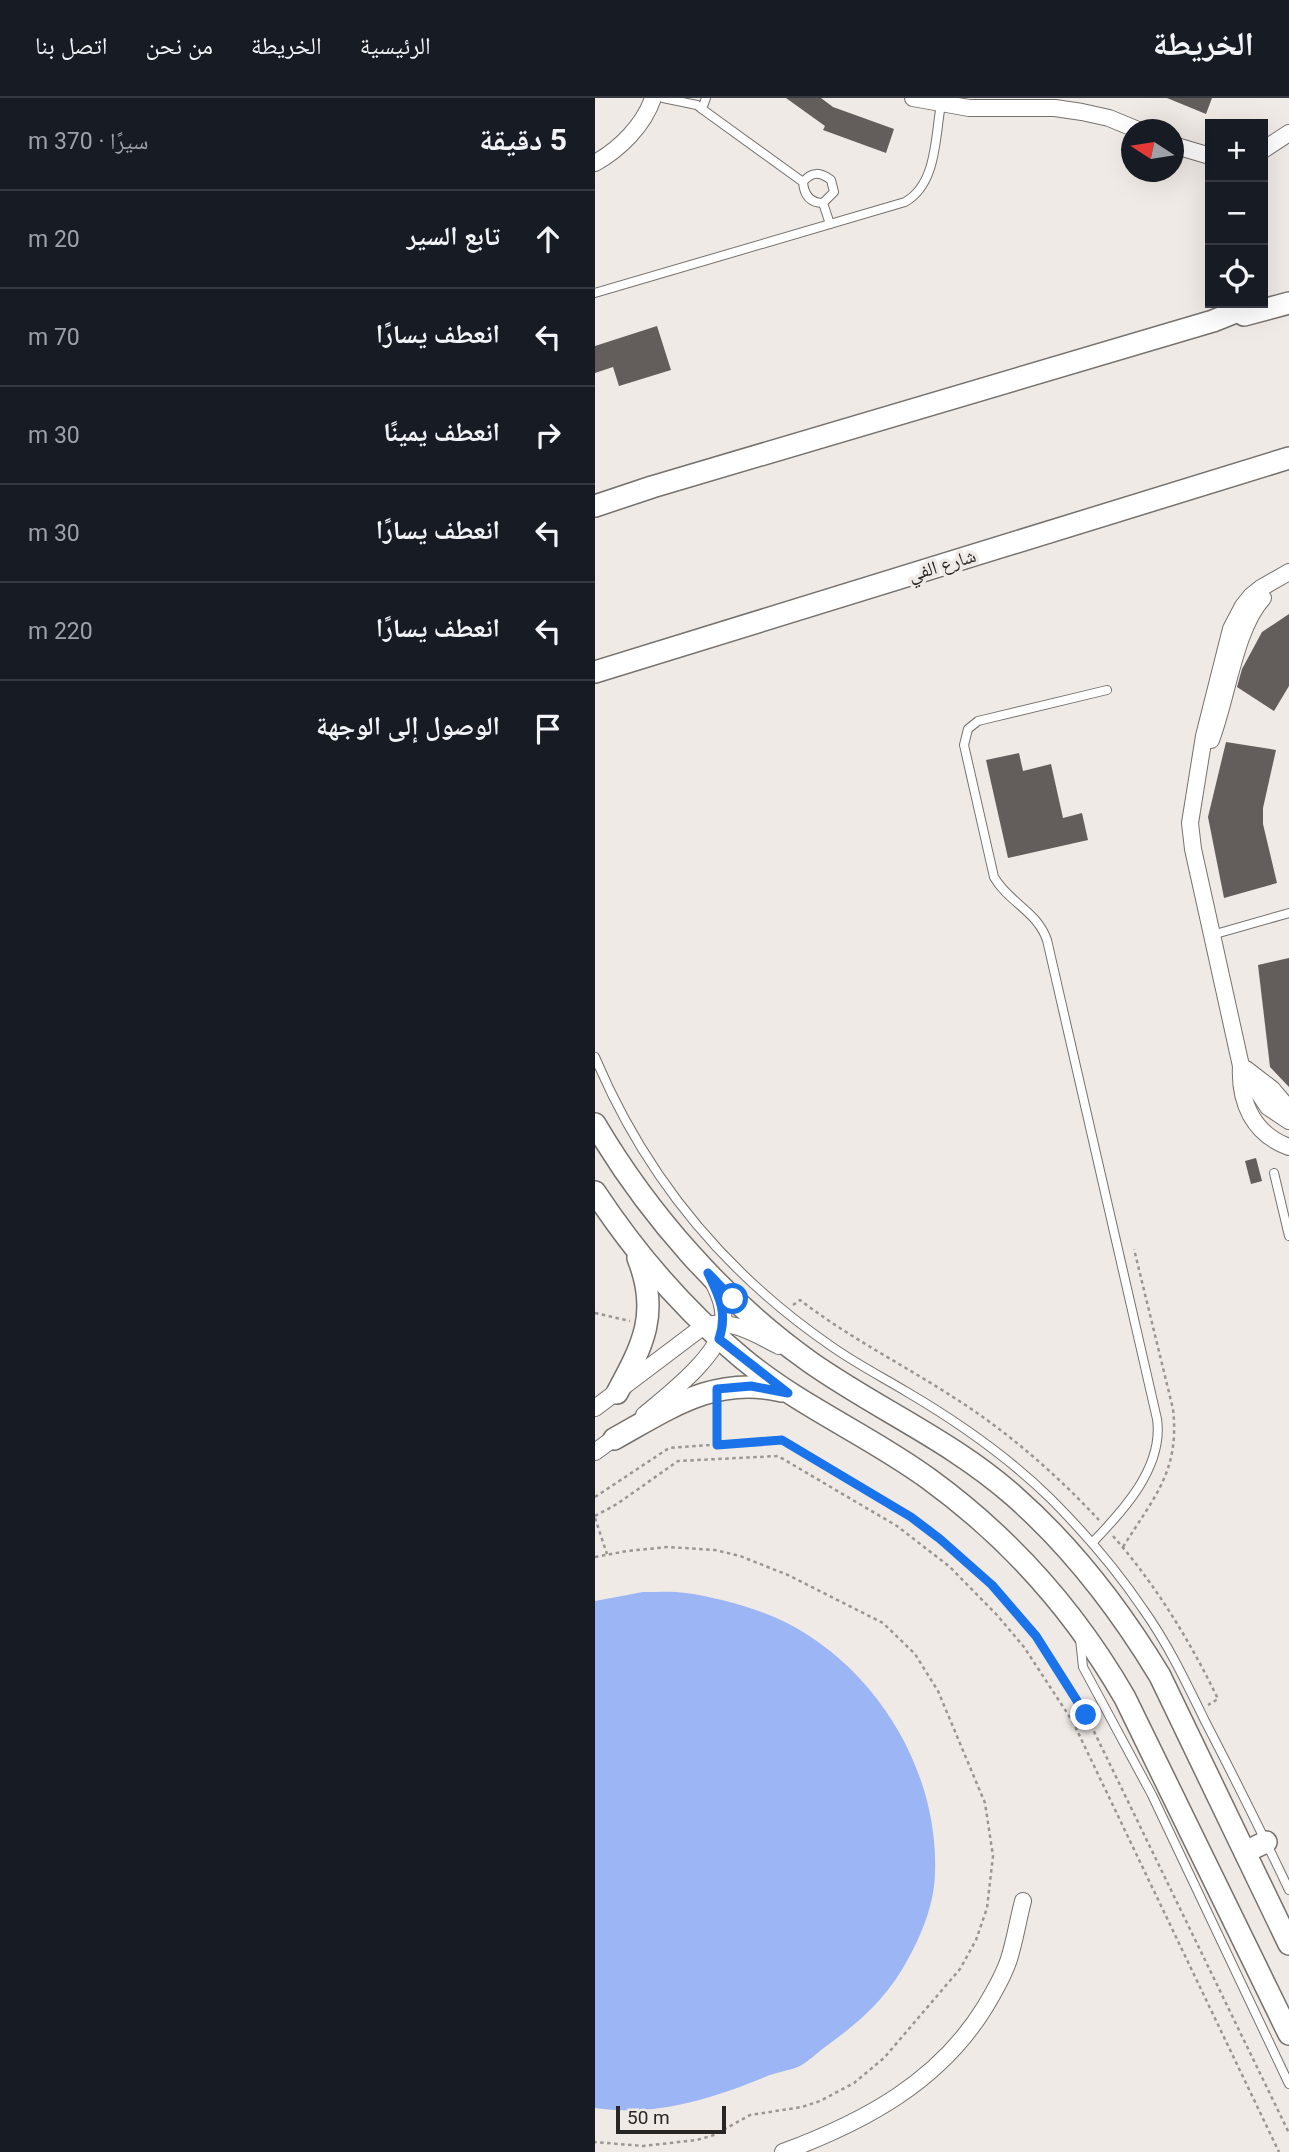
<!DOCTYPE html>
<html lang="ar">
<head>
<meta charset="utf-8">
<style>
	body { margin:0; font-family:Roboto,"Noto Naskh Arabic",sans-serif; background:#20242c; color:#f1f3f6; direction:rtl }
	.controls { position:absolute; right:21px; top:21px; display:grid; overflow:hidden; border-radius:0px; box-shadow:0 7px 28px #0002 }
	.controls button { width:63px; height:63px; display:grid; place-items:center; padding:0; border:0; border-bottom:2px solid #363941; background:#171b24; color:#f1f3f6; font:35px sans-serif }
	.compass { position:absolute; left:526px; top:21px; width:63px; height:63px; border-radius:50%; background:#171b24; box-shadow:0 7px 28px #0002; rotate:282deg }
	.scale { position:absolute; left:21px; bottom:18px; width:110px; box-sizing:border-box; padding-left:7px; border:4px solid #292726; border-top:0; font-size:19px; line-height:24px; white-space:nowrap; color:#292726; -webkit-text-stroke:5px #f0eae6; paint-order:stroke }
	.stop { position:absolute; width:21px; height:21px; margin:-16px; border:5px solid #1a73e8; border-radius:50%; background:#fff }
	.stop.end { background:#1a73e8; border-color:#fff; box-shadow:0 2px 7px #0008 }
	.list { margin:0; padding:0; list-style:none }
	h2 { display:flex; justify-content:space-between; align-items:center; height:91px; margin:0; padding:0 28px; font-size:30px }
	h2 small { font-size:23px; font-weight:400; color:#9ea1a6 }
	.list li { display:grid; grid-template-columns:46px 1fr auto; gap:21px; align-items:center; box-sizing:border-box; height:98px; padding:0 28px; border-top:2px solid #363941 }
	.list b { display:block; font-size:26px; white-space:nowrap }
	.list em { font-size:23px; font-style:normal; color:#9ea1a6 }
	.icon { flex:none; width:38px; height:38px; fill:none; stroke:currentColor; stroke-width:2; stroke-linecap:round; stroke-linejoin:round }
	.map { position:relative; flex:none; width:694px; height:2054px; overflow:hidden; direction:ltr }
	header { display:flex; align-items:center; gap:42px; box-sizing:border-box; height:98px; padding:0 35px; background:#171b24; border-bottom:2px solid #363941 }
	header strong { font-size:33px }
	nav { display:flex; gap:38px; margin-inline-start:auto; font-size:24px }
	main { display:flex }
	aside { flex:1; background:#171b24 }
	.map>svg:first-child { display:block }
</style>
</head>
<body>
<header>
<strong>الخريطة</strong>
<nav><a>الرئيسية</a><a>الخريطة</a><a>من نحن</a><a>اتصل بنا</a></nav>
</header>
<main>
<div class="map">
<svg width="694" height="2054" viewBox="0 0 694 2054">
	<rect width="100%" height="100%" fill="#f0eae6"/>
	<!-- water -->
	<path fill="#9cb5f4" d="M48 1494C62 1494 77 1493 91 1495 121 1499 165 1511 192 1525 283 1572 344 1674 340 1776 339 1806 327 1836 313 1861 292 1900 266 1923 230 1949 222 1955 214 1963 205 1968 194 1973 181 1974 170 1979 116 2001 59 2019 0 2010V1503Z"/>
	<!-- building -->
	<g fill="#635e5b">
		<polygon points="191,0 226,0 238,9 299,31 291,55 228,32 230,28"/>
		<polygon points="572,0 617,0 611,16"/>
		<polygon points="62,228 76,272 24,288 18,269 0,275 0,248"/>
		<polygon points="694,516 694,588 679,613 642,589 647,571 667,534"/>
		<polygon points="631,644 681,652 668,710 668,726 682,785 629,800 613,719"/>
		<polygon points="424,655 428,673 456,666 468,720 487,715 493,742 413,760 391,662"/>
		<polygon points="694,860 694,989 675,969 663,867"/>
		<polygon points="661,1060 667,1083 656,1086 650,1063"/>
	</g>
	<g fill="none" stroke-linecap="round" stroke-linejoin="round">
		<defs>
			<g id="lane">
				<path d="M68 0 102 7 107 11 208 84C209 97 215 105 228 105L239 94 236 82C225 74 217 73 208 84"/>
				<polyline points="107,11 111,0"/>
				<polyline points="228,105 235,126"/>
				<path d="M0 195 310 104C342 86 340 39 346 6"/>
				<polyline points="617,837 694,815"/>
				<path d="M0 959C50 1078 130 1175 236 1248 260 1265 287 1279 312 1294 363 1324 413 1359 455 1400 489 1434 521 1471 548 1511 573 1546 591 1584 610 1623 639 1679 667 1735 694 1792"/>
				<polyline points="679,1075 694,1138"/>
				<path d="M497 1445C528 1413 569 1369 562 1321L452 842C442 813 413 804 399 779L369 647 373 631 383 623 512 592"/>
				<polyline points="485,1541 488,1569 557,1697 694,1986"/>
			</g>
			<g id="street">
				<polyline points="318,0 374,10 460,10 487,14 514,20 543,32"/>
				<polyline points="578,47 615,58"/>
				<polyline points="668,52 694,35"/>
				<path d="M0 65C25 51 49 27 58 0"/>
				<path d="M694 474 666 490 656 498 648 508 636 531 609 638 595 725 598 751 646 968C644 1004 658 1036 694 1049"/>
				<path d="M616 642C632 601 640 530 668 500"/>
				<polyline points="646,968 673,1009 694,1023"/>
				<polyline points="651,971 677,991 694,1011"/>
				<path d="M0 1310 110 1227C138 1221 160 1236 184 1248"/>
				<path d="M49 1317C73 1297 124 1258 128 1226 130 1210 125 1198 118 1184"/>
				<polyline points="0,1354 26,1335"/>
				<path d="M188 2054C269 2024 344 1984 390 1909 399 1894 409 1877 414 1861 420 1842 423 1822 428 1803"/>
			</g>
			<g id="secondary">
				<polyline points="649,217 694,205"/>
				<polyline points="0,408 57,389 618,223 663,205"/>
				<polyline points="0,574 694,360"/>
				<path d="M0 1026C53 1116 129 1203 215 1264 282 1311 357 1343 419 1398 478 1450 524 1510 565 1578L694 1846"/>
				<path d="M0 1094C41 1156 90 1213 147 1260 204 1308 274 1337 334 1381 415 1440 480 1513 530 1600L694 1936"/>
				<path d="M22 1295C48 1247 65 1215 43 1160"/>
				<path d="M19 1341C75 1310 120 1277 187 1293"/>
				<polyline points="650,1754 671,1744"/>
			</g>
		</defs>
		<!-- lane casing -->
		<use href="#lane" stroke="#76716d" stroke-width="10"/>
		<!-- street casing -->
		<use href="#street" stroke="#76716d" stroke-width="18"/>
		<!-- secondary casing -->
		<use href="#secondary" stroke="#76716d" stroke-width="24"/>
		<!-- path -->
		<g stroke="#9a9693" stroke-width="2.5" stroke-dasharray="3.5 3.5" stroke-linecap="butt">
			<path d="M198 1207 205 1202C253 1239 307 1266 358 1299 412 1333 461 1376 504 1422"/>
			<polyline points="0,1215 35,1223"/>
			<polyline points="122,1346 122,1311"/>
			<polyline points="0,1399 74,1350 187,1342 316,1419 345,1441 397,1487 441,1538 491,1617 694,2035"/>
			<polyline points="0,1418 22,1406 83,1363 183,1358 302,1428 355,1469 402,1517 429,1549 478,1624 684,2054"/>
			<polyline points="0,1420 12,1456"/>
			<path d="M518 1438C561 1487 595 1543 623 1601L613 1607"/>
			<path d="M528 1449C559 1399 585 1373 578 1311L539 1151"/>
			<polyline points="0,1459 32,1453 73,1449 120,1452 145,1458 193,1477 288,1525 320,1556 343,1593 390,1705 398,1758 392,1810 381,1842 365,1871 289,1960 259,1985 225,2003 207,2009 155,2017 119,2037 102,2042 48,2048 0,2044"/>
		</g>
		<!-- lane -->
		<use href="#lane" stroke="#fff" stroke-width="8"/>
		<!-- street -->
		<use href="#street" stroke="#fff" stroke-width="16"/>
		<!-- secondary -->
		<use href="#secondary" stroke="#fff" stroke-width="21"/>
	</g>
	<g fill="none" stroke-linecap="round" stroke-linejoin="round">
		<!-- route -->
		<path stroke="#1a73e8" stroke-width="9" d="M138 1201 113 1175C124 1198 133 1215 124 1241L193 1295 156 1288 122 1291V1347L187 1342 316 1419 345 1441 397 1487 441 1538 491 1617"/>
	</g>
	<g text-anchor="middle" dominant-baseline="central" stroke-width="7" stroke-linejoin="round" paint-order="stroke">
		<!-- street labels -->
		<g font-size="19" fill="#292726" stroke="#f0eae6">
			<text transform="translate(347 467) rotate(-17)">شارع الفي</text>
		</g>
	</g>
</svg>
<div class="controls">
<button>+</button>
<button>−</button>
<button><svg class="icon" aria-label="locate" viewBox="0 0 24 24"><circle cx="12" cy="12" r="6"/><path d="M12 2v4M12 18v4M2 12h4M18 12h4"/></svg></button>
</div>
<svg class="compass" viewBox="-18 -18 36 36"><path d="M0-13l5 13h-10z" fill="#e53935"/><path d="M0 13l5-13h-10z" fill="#9ea1a6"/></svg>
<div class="scale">50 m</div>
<div class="stop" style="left:138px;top:1201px"></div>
<div class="stop end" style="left:491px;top:1617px"></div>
</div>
<aside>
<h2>5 دقيقة<small>سيرًا · 370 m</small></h2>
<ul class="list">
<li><svg class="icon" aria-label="ahead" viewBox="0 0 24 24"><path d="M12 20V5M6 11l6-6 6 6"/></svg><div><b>تابع السير</b></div><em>20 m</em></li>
<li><svg class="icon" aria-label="left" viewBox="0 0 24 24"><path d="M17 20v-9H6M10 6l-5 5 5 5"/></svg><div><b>انعطف يسارًا</b></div><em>70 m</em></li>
<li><svg class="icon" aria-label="right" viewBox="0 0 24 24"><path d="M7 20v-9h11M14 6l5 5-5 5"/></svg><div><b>انعطف يمينًا</b></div><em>30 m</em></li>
<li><svg class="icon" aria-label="left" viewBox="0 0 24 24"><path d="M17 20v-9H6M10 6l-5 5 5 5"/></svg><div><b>انعطف يسارًا</b></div><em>30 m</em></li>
<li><svg class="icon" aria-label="left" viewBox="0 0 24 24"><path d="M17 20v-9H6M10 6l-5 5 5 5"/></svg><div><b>انعطف يسارًا</b></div><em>220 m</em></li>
<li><svg class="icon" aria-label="arrive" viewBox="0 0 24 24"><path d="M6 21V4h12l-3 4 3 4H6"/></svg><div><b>الوصول إلى الوجهة</b></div></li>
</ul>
</aside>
</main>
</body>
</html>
